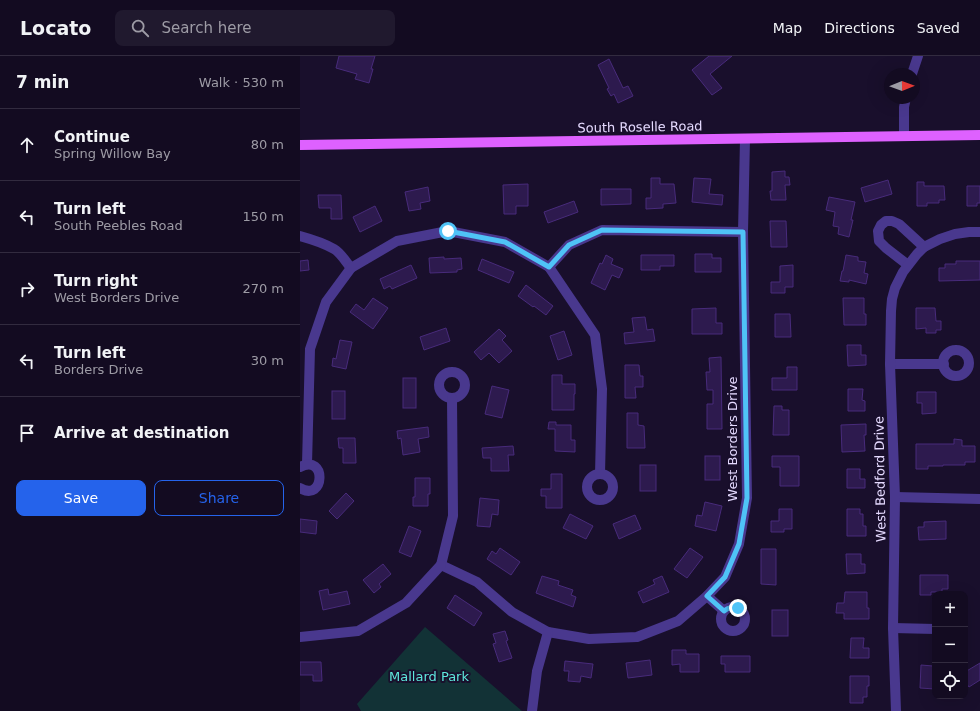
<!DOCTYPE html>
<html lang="en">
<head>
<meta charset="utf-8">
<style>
	body { margin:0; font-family:"DejaVu Sans",sans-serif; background:#20192e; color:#f1f3f6 }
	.controls { position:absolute; right:12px; bottom:12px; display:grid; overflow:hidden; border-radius:8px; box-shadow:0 4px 16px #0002 }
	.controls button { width:36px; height:36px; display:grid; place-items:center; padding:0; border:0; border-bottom:1px solid #322b3f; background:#130b21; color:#f1f3f6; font:20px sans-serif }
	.compass { position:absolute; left:584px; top:12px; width:36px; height:36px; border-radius:50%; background:#130b21; box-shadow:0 4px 16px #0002; rotate:89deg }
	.stop { position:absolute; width:12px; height:12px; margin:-9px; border:3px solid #4fc3f7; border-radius:50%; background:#fff }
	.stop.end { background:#4fc3f7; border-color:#fff; box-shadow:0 1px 4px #0008 }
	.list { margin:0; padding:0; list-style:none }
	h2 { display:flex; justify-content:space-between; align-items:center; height:52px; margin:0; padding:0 16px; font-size:17px }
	h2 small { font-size:13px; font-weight:400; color:#9d9ba5 }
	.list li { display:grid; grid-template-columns:26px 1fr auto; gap:12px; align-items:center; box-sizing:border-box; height:72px; padding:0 16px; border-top:1px solid #322b3f }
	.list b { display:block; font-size:15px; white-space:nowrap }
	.list p { margin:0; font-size:13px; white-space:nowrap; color:#9d9ba5 }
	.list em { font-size:13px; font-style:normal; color:#9d9ba5 }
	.actions { display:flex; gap:8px; padding:12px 16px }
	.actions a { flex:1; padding:9px 0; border:1px solid #2563eb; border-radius:8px; text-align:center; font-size:14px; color:#2563eb }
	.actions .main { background:#2563eb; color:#fff }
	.icon { flex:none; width:22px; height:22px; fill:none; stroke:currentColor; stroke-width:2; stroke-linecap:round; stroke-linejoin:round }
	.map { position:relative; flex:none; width:680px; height:655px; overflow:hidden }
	header { display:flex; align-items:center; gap:24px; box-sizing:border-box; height:56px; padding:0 20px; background:#130b21; border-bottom:1px solid #322b3f }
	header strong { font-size:19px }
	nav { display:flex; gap:22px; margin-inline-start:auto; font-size:14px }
	.search { width:280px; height:36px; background:#20192e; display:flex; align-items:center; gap:10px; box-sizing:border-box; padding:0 14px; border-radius:8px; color:#9d9ba5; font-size:15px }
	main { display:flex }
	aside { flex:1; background:#130b21 }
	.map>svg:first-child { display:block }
</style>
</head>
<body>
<header>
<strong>Locato</strong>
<div class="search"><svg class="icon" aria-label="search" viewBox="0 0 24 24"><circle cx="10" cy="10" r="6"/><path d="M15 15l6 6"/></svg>Search here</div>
<nav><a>Map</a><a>Directions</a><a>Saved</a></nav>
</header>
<main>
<aside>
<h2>7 min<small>Walk · 530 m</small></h2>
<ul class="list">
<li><svg class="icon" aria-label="ahead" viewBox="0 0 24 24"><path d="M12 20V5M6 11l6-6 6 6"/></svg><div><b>Continue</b><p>Spring Willow Bay</p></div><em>80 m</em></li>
<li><svg class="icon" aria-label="left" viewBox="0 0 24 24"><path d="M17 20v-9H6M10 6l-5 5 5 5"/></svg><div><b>Turn left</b><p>South Peebles Road</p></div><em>150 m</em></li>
<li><svg class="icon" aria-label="right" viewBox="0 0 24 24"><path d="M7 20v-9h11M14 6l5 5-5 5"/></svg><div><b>Turn right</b><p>West Borders Drive</p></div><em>270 m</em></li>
<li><svg class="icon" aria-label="left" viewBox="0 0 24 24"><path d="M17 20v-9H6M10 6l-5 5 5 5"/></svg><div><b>Turn left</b><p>Borders Drive</p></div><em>30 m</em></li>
<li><svg class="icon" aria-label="arrive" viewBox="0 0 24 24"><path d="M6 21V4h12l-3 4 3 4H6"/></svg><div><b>Arrive at destination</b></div></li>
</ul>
<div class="actions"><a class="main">Save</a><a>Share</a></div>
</aside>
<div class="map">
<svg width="680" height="655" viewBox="0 0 680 655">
	<rect width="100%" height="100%" fill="#190f2c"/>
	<!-- green -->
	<polygon fill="#123236" points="125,571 222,655 61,655 57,648"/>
	<!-- building -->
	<g fill="#2d1a4e" stroke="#482b7b">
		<polygon points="39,0 75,0 71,13 73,13 69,27 55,23 57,18 36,12"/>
		<polygon points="409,0 432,0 410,18 422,32 412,39 392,14"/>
		<polygon points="309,3 323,32 328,30 333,40 318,47 314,38 311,40 307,33 309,32 298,9"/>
		<polygon points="485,115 485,121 489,121 490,129 485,129 486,144 471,144 470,135 472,135 472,116"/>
		<polygon points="351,122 360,122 360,128 374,128 376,147 363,148 363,152 346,153 346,142 351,142"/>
		<polygon points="394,122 411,123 409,138 423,139 422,149 392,146"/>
		<polygon points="588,124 592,138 565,146 561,132"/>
		<polygon points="617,126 624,126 624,130 644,130 645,144 639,144 639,147 627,147 627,150 617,150"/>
		<polygon points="228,128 228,150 216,150 216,158 204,158 203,129"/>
		<polygon points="667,130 680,130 680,147 677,147 677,150 667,150"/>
		<polygon points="128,131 130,145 120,147 121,153 109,155 105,136"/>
		<polygon points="301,133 331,133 331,148 301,149"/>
		<polygon points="18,139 41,139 42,163 31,163 31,152 19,152"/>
		<polygon points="529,141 555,146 551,164 553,164 549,181 538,178 539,171 533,170 535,156 526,154"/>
		<polygon points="274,145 278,156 248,167 244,156"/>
		<polygon points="75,150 82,165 60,176 53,161"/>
		<polygon points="470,165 486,165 487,191 471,191"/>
		<polygon points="395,198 412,198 412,202 421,202 421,216 395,216"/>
		<polygon points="306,199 313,203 311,208 323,213 319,222 312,219 305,234 291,227 300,207 302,208"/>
		<polygon points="341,199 374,199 374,210 360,210 360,214 341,214"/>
		<polygon points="546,199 558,201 558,205 566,206 564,217 568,218 566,228 549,224 549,226 540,225 542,215 543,215"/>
		<polygon points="144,201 144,203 161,202 162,213 157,214 157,216 130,217 129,202"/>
		<polygon points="182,203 214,216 209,227 178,214"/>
		<polygon points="8,204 9,214 0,215 0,205"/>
		<polygon points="656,205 680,205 680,224 639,225 639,212 645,212 645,208 656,208"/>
		<polygon points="111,209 117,222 92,233 90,230 84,233 80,223"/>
		<polygon points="493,209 493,231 485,231 485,237 471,237 471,226 480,226 480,210"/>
		<polygon points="226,229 253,250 246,259 234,250 233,251 218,240"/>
		<polygon points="73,242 88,252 73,273 50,256 56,248 64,254"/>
		<polygon points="543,242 564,242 564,258 566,258 566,269 544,269"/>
		<polygon points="416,252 416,267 422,267 422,278 392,278 392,253"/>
		<polygon points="616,252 635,252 636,265 641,265 641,274 636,274 636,277 626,277 626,272 616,273"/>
		<polygon points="475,258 490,258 491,281 475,281"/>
		<polygon points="345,261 347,274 353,273 355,285 325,288 324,277 334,276 332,262"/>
		<polygon points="146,272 150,285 124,294 120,281"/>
		<polygon points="199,273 206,280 202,284 212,295 199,307 189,297 181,304 174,296"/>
		<polygon points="264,275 272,299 258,304 250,280"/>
		<polygon points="40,284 52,286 46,313 32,310 33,302 36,303"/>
		<polygon points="547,289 561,289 561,299 566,299 566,309 548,310"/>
		<polygon points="421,301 422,373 407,373 407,348 413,348 413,334 407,334 406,316 410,316 409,302"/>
		<polygon points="325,309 339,309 340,320 343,320 343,331 335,331 336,342 325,342"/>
		<polygon points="487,311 497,311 497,334 472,334 472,322 487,322"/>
		<polygon points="252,319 262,319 262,328 275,328 275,338 274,338 274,354 252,354"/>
		<rect x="103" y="322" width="13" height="30"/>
		<polygon points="192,330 209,334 202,362 185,358"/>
		<polygon points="548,333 563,333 562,344 565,345 565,355 548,355"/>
		<rect x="32" y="335" width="13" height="28"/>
		<polygon points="617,336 636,336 636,357 622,358 622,347 617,347"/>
		<polygon points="474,350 482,350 482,354 489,354 489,379 473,379"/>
		<polygon points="327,357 338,357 338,369 344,370 345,392 327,392"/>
		<polygon points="249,366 256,366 256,369 271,369 271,384 275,384 275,396 255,395 255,373 248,373"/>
		<polygon points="566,368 566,379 564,379 565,395 542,396 541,369"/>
		<polygon points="128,371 129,381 118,383 120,396 103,399 101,382 98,383 97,375"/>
		<polygon points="38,382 55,382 56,407 43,407 43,392 39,392"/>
		<polygon points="654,383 662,384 662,390 675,390 675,406 665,406 665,409 643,409 643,410 628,410 628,413 616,413 616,388 654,388"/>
		<polygon points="213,390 214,399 208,399 209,415 191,415 191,402 183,402 182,392"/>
		<rect x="405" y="400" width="15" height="24"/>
		<polygon points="472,400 499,400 499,430 480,430 480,411 472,411"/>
		<rect x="340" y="409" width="16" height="26"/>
		<polygon points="547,413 560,413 560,423 565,423 565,432 547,432"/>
		<polygon points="251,418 262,418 262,452 246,452 246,440 241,440 241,433 251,433"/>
		<polygon points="115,422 130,422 130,438 128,438 128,450 113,450 113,441 115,441"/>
		<polygon points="46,437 54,445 37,463 29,455"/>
		<polygon points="180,442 199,444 198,459 192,458 190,471 177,470"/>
		<polygon points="405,446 422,450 416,475 395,470 397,459 402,460"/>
		<polygon points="479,453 492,453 492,473 484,473 484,476 471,476 471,465 479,465"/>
		<polygon points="547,453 560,453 560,458 563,458 563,470 566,470 566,480 547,480"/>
		<polygon points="270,458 293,470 286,483 263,472"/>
		<polygon points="335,459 341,473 319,483 313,468"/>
		<polygon points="0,463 17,465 16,478 0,476"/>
		<polygon points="646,465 646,483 619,484 618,471 624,471 624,466"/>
		<polygon points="109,470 121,475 111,501 99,496"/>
		<polygon points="200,492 220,506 211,519 187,503 192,495 196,498"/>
		<polygon points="390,492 403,501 387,522 374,513"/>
		<polygon points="461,493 476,493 476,529 461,528"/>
		<polygon points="546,498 561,498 561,508 565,508 565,517 547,518"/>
		<polygon points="83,508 91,518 79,528 81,531 74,537 63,524"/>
		<polygon points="620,519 648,519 648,533 642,533 642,536 631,536 631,539 620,539"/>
		<polygon points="242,520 259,525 258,529 273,534 271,539 276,541 273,551 236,537"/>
		<polygon points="362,520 369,536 343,547 338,536 355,528 353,524"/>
		<polygon points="28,533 29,539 47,535 50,548 23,554 19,535"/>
		<polygon points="545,536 567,536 567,552 569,552 569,563 544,563 544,557 536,557 537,547 544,547"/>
		<polygon points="155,539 182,557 174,570 147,552"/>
		<rect x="472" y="554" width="16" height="26"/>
		<polygon points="205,575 208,584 206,585 212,602 199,606 193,588 196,587 193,578"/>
		<polygon points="551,582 564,582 563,592 569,592 569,602 550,602"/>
		<polygon points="372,594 386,594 386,598 399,598 399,616 380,616 380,608 372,609"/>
		<polygon points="421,600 450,600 450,616 425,616 425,608 421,608"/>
		<polygon points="350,604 352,619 328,622 326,607"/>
		<polygon points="265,605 293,608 291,622 281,620 280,626 268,625 269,615 264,615"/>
		<polygon points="0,606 21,606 22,625 13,625 13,619 0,619"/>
		<polygon points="680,607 680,624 669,631 665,625 665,616"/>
		<polygon points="621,609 633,610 633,618 635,619 635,633 620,632"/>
		<polygon points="550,620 569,620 569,630 567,630 567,641 563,641 563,647 550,647"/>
	</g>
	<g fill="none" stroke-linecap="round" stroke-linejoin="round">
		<!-- minor -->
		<g stroke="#49388e" stroke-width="10">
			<polyline points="612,18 618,0"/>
			<polyline points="604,80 604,51 606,42"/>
			<path d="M0 180C11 183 24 187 34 193 41 197 46 206 51 212"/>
			<polyline points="608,209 586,192 579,185 578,175 581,169 586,165 592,165 599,168 624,191"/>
			<polyline points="249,211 269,189 302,174 443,176"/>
			<circle cx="656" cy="307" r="13"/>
			<polyline points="590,308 644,308"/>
			<circle cx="152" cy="329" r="13"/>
			<polyline points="152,342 153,460 141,509 177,526 212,556 248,576 289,583 337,581 378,565 407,540 425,521 439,488 447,442 443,176 445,83"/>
			<polyline points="7,408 10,293 26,246 51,212 97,185 148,175 205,186 249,211 295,279 302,333 300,418"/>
			<path d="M0 411C27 397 25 447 0 432"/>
			<circle cx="300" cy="431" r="13"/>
			<polyline points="595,441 680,443"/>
			<polyline points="407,540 424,555"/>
			<circle cx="433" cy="563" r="12"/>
			<polyline points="593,572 635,573"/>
			<polyline points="0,581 58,575 106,547 141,509"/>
			<polyline points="232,655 237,615 248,576"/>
			<polyline points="596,655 593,572 595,441 590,308 591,255 592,243 595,232 603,216 617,198 624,191 640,183 655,178 669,176 680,176"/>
		</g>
		<!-- major -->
		<polyline stroke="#de61ff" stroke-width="10" points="0,89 680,79"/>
	</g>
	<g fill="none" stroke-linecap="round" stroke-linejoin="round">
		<!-- route -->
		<path stroke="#4fc3f7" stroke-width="5" d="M148 175 205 186 249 211 269 189 302 174 443 176 447 442 439 488 425 521 407 540 424 555C429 551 432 551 438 552"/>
	</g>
	<g text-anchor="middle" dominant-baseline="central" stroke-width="4" stroke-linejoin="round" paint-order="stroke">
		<!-- street labels -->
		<g font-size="13" fill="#e5daff" stroke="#190f2c">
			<text transform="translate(340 71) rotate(-1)">South Roselle Road</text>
			<text transform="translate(432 383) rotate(-90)">West Borders Drive</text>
			<text transform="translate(580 423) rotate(-91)">West Bedford Drive</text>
		</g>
		<!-- park labels -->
		<g font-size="13" fill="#5ee7dc" stroke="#190f2c">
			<text x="129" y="620">Mallard Park</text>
		</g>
	</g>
</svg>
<div class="controls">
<button>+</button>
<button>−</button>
<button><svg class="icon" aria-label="locate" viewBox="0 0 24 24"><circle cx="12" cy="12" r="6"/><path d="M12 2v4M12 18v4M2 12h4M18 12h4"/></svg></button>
</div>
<svg class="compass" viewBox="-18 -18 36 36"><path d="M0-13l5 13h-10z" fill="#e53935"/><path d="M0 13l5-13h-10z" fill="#9d9ba5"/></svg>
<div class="stop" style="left:148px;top:175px"></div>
<div class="stop end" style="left:438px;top:552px"></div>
</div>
</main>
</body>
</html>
